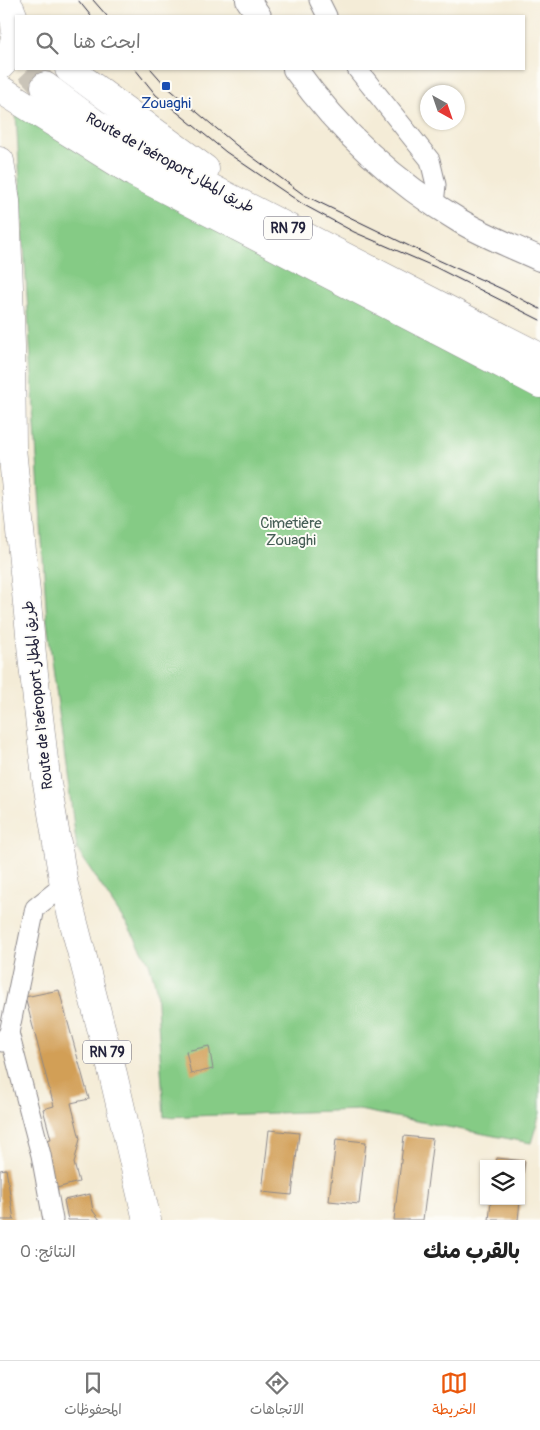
<!DOCTYPE html>
<html lang="ar">
<head>
<meta charset="utf-8">
<style>
	body { margin:0; font-family:Pangolin,"Playpen Sans Arabic",sans-serif; background:#f2f2f2; color:#222; direction:rtl }
	.controls { position:absolute; right:15px; bottom:15px; display:grid; overflow:hidden; border-radius:0px; box-shadow:0 1px 4px #0004 }
	.controls button { width:45px; height:45px; display:grid; place-items:center; padding:0; border:0; border-bottom:1px solid #e0e0e0; background:#fff; color:#222; font:25px sans-serif }
	.compass { position:absolute; left:420px; top:85px; width:45px; height:45px; border-radius:50%; background:#fff; box-shadow:0 1px 4px #0004; rotate:140deg }
	.list { margin:0; padding:0; list-style:none }
	h2 { display:flex; justify-content:space-between; align-items:center; height:65px; margin:0; padding:0 20px; font-size:21px }
	h2 small { font-size:16px; font-weight:400; color:#767676 }
	.icon { flex:none; width:28px; height:28px; fill:none; stroke:currentColor; stroke-width:2; stroke-linecap:round; stroke-linejoin:round }
	.map { position:relative; flex:none; width:540px; height:1220px; overflow:hidden; direction:ltr }
	.search { position:absolute; background:#fff; box-shadow:0 1px 4px #0004; left:15px; right:15px; top:15px; height:55px; display:flex; align-items:center; gap:12px; box-sizing:border-box; padding:0 18px; border-radius:0px; color:#767676; font-size:19px }
	.sheet { height:140px; background:#fff }
	nav { display:flex; justify-content:space-around; align-items:center; box-sizing:border-box; height:70px; border-top:1px solid #e0e0e0; background:#fff; font-size:14px; color:#767676 }
	nav a { display:grid; justify-items:center; gap:2px }
	nav .on { color:#ea580c }
	.map>svg:first-child { display:block }
</style>
</head>
<body>
<div class="map">
<svg width="540" height="1220" viewBox="0 0 540 1220">
	<rect width="100%" height="100%" fill="#fdfcf7"/>
	<filter id="ink" filterUnits="userSpaceOnUse"><feTurbulence type="fractalNoise" baseFrequency=".02" numOctaves="2"/><feDisplacementMap in="SourceGraphic" scale="10" xChannelSelector="R" yChannelSelector="G"/><feConvolveMatrix kernelMatrix="1 2 1 2 8 2 1 2 1" color-interpolation-filters="sRGB"/></filter>
	<filter id="wash" filterUnits="userSpaceOnUse"><feTurbulence type="fractalNoise" baseFrequency=".0096" numOctaves="4" result="noise"/><feDisplacementMap in="SourceGraphic" scale="20" xChannelSelector="R" yChannelSelector="G"/><feGaussianBlur stdDeviation="1.12" result="paint"/><feColorMatrix in="noise" values="0 0 0 0 0 0 0 0 0 0 0 0 0 0 0 0 0 1.4 0 .05"/><feComposite in="paint" operator="in"/></filter>
	<g filter="url(#wash)">
		<rect width="100%" height="100%" fill="#f4ecd7"/>
		<!-- green -->
		<polygon fill="#85cb85" stroke="#547660" points="19,112 540,385 540,1113 531,1143 359,1110 164,1117 156,988 149,963 133,934 77,849 47,622 16,115"/>
		<g id="blocks">
			<!-- building -->
			<g fill="#d29f56">
				<polygon points="59,990 89,1099 71,1103 80,1139 74,1163 79,1182 53,1189 41,1141 51,1139 43,1109 54,1106 25,997"/>
				<polygon points="209,1046 213,1069 191,1074 186,1051"/>
				<polygon points="269,1130 299,1133 292,1195 262,1192"/>
				<polygon points="404,1136 433,1139 423,1220 394,1220"/>
				<polygon points="336,1139 366,1142 359,1204 329,1201"/>
				<polygon points="497,1158 525,1161 522,1182 521,1164 496,1164"/>
				<polygon points="6,1169 14,1220 0,1220 0,1170"/>
				<polygon points="90,1194 93,1211 100,1220 68,1220 64,1200"/>
				<polygon points="491,1201 520,1201 518,1220 489,1220"/>
			</g>
		</g>
	</g>
	<g filter="url(#ink)">
		<use href="#blocks" fill-opacity="0" stroke="#8b8789" stroke-width="1"/>
		<g fill="none" stroke-linecap="round" stroke-linejoin="round">
			<!-- trunk-tunnel -->
			<polyline stroke="#cac4b8" stroke-width="28" stroke-dasharray="28 14" stroke-linecap="butt" points="29,69 45,86"/>
			<defs>
				<g id="minor">
					<polyline points="319,0 327,16"/>
					<polyline points="357,69 430,160 436,185 434,204"/>
					<polyline points="9,1033 41,1155 53,1220"/>
					<polyline points="2,1042 9,1033 35,908 64,885"/>
				</g>
				<g id="tertiary">
					<polyline points="248,0 259,16"/>
					<path d="M295 69C340 132 394 182 460 221 485 236 514 247 540 259"/>
				</g>
				<g id="trunk">
					<path d="M0 66C18 48 21 22 5 0"/>
					<polyline points="69,69 205,169"/>
					<polyline points="45,86 96,124 176,170 540,357"/>
					<polyline points="0,89 134,173 540,384"/>
					<polyline points="0,161 6,201 11,346 12,448 33,665 46,777 64,885 113,1074 147,1220"/>
				</g>
			</defs>
			<!-- minor casing -->
			<use href="#minor" stroke="#8b8789" stroke-width="21"/>
			<!-- tertiary casing -->
			<use href="#tertiary" stroke="#8b8789" stroke-width="26"/>
			<!-- trunk casing -->
			<use href="#trunk" stroke="#8b8789" stroke-width="29"/>
			<!-- minor -->
			<use href="#minor" stroke="#fff" stroke-width="19"/>
			<!-- tertiary -->
			<use href="#tertiary" stroke="#fff" stroke-width="24"/>
			<!-- trunk -->
			<use href="#trunk" stroke="#fff" stroke-width="28"/>
			<!-- tram -->
			<g stroke="#22223b" stroke-width="1">
				<polyline points="78,0 91,16"/>
				<polyline points="93,0 107,16"/>
				<polyline points="135,69 156,95 226,152 304,205 354,232 435,267 540,320"/>
				<polyline points="151,69 166,86 236,145 304,195 436,259 502,289 540,309"/>
			</g>
		</g>
	</g>
	<!-- markers -->
	<rect fill="#1a4fb4" stroke="#fdfcf7" stroke-width="2" x="161" y="81" width="10" height="10" rx="2.5"/>
	<g text-anchor="middle" dominant-baseline="central" stroke-width="4" stroke-linejoin="round" paint-order="stroke">
		<!-- shield labels -->
		<g fill="#fdfcf7" stroke="#646373" stroke-width="1">
			<rect x="264" y="216.5" width="48" height="23" rx="4"/>
			<rect x="83" y="1040.5" width="48" height="23" rx="4"/>
		</g>
		<g font-size="14" font-weight="bold" fill="#22223b">
			<text x="288" y="228">RN 79</text>
			<text x="107" y="1052">RN 79</text>
		</g>
		<!-- transit labels -->
		<g font-size="15" fill="#164399" stroke="#fdfcf7">
			<text x="166" y="103">Zouaghi</text>
		</g>
		<!-- street labels -->
		<g font-size="15" fill="#22223b" stroke="#fdfcf7">
			<text transform="translate(170 163) rotate(29)">Route de l'aéroport طريق المطار</text>
			<text transform="translate(38 695) rotate(-96)">Route de l'aéroport طريق المطار</text>
		</g>
		<!-- park labels -->
		<g font-size="15" fill="#455d55" stroke="#fdfcf7">
			<text x="291" y="523">Cimetière<tspan x="291" dy="17">Zouaghi</tspan></text>
		</g>
	</g>
</svg>
<div class="controls">
<button><svg class="icon" aria-label="layers" viewBox="0 0 24 24"><path d="M12 4l9 5-9 5-9-5zM3 14l9 5 9-5"/></svg></button>
</div>
<svg class="compass" viewBox="-18 -18 36 36"><path d="M0-13l5 13h-10z" fill="#e53935"/><path d="M0 13l5-13h-10z" fill="#767676"/></svg>
<div class="search"><svg class="icon" aria-label="search" viewBox="0 0 24 24"><circle cx="10" cy="10" r="6"/><path d="M15 15l6 6"/></svg>ابحث هنا</div>
</div>
<section class="sheet">
<h2>بالقرب منك<small>النتائج: 0</small></h2>
<ul class="list">
</ul>
</section>
<nav>
<a class="on"><svg class="icon" aria-label="map" viewBox="0 0 24 24"><path d="M3 6l6-2 6 2 6-2v14l-6 2-6-2-6 2zM9 4v14M15 6v14"/></svg>الخريطة</a>
<a><svg class="icon" aria-label="directions" viewBox="0 0 24 24"><path d="M12 3l9 9-9 9-9-9zM9 14v-3h6M13 9l2 2-2 2"/></svg>الاتجاهات</a>
<a><svg class="icon" aria-label="saved" viewBox="0 0 24 24"><path d="M7 4h10v16l-5-4-5 4z"/></svg>المحفوظات</a>
</nav>
</body>
</html>
